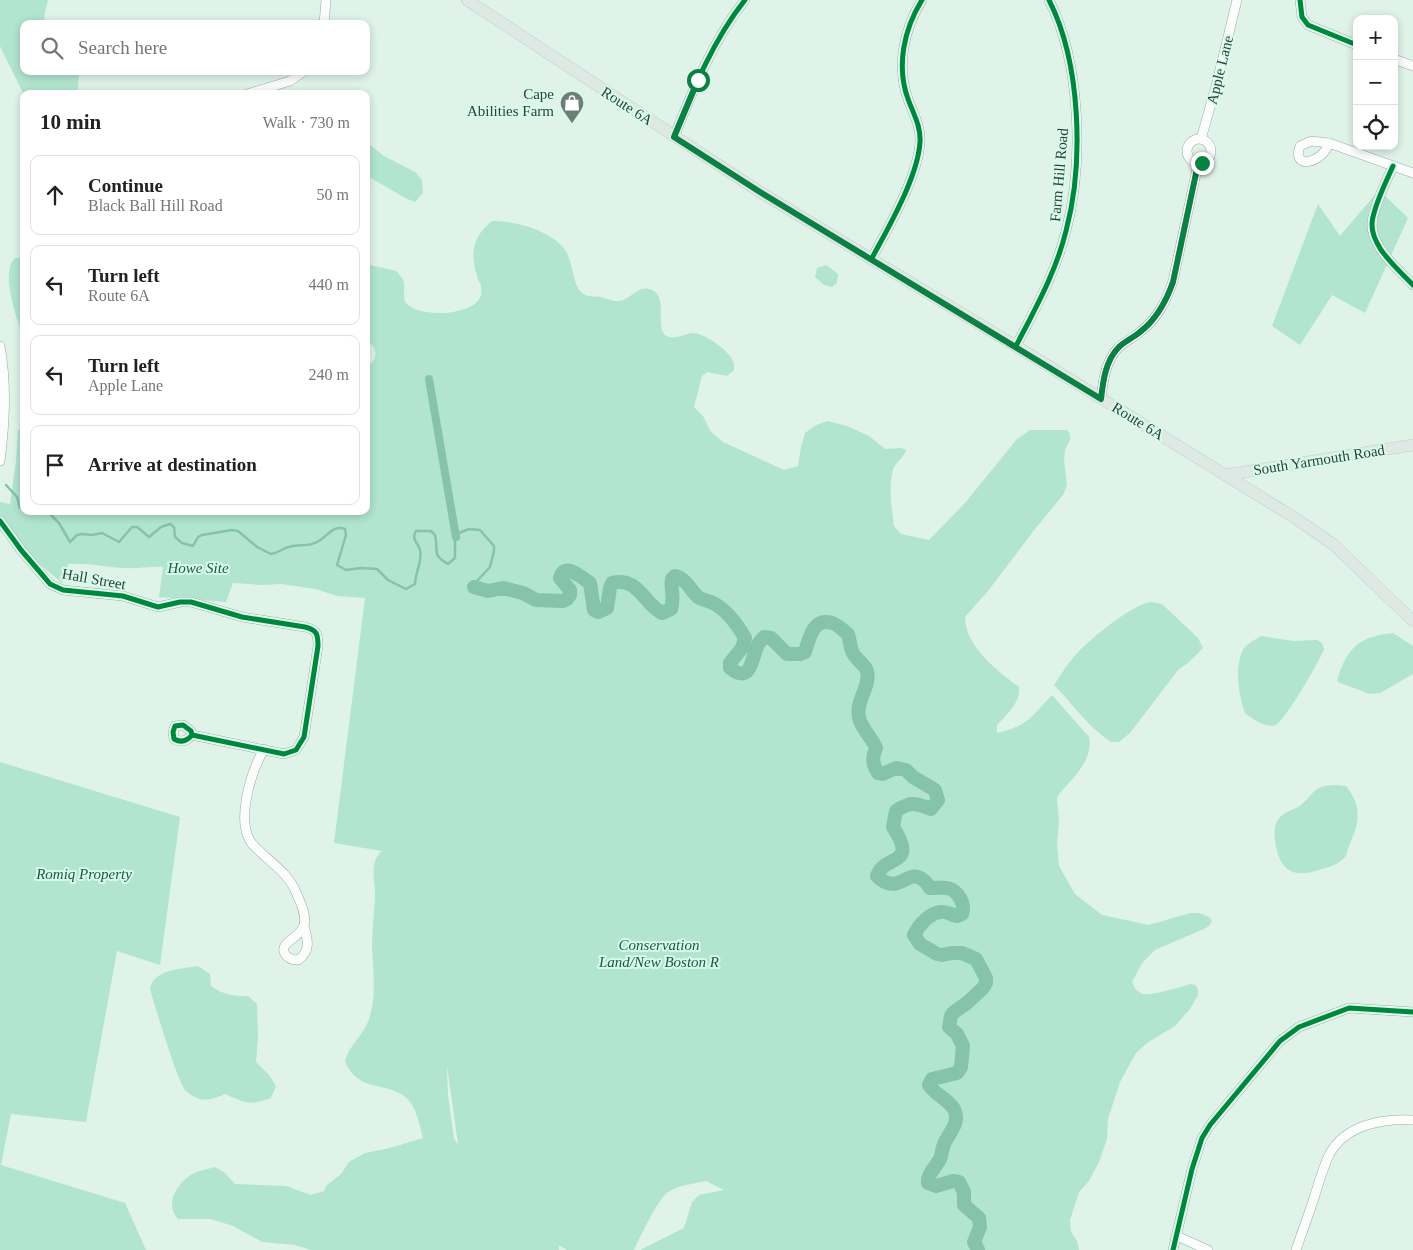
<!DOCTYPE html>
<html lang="en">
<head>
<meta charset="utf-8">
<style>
	body { margin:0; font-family:Georgia,serif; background:#f2f2f2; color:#222 }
	.controls { position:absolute; right:15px; top:15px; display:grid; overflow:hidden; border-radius:10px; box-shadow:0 2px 8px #0003 }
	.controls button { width:45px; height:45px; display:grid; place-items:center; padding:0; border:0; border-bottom:1px solid #e0e0e0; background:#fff; color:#222; font:25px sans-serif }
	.stop { position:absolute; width:15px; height:15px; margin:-11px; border:4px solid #0b8043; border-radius:50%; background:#fff }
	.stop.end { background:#0b8043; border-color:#fff; box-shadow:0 1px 5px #0008 }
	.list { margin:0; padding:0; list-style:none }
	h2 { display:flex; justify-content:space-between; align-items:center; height:65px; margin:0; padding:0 20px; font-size:21px }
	h2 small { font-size:16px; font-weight:400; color:#767676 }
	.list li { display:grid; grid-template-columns:32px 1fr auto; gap:15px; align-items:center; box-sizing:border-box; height:80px; margin:0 10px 10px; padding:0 10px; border:1px solid #e0e0e0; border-radius:10px }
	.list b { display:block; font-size:19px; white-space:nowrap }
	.list p { margin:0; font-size:16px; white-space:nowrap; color:#767676 }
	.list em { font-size:16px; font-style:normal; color:#767676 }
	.icon { flex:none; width:28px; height:28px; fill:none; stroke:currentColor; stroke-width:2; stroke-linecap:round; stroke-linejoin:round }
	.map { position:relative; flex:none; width:1413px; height:1250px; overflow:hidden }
	.search { position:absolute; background:#fff; box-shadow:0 2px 8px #0003; left:20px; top:20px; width:350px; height:55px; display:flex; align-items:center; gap:12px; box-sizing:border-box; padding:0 18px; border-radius:10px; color:#767676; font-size:19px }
	.panel { position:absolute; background:#fff; box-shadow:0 2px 8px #0003; left:20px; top:90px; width:350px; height:425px; border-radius:10px }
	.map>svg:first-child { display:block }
</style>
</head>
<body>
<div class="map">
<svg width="1413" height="1250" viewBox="0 0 1413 1250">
	<rect width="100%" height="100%" fill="#dff3e9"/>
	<!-- green -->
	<g fill="#b1e5cf" fill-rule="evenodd">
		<polygon points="0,0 48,0 44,16 46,24 24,24 24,71 79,71 78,89 76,94 24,95 0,46"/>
		<polygon points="366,142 384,156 415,172 422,180 423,193 415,202 405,198 366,175"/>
		<polygon points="1379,190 1408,218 1365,313 1332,295 1300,345 1272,326 1318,204 1340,236"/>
		<path d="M492 221C515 221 546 229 562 246 577 262 569 292 589 296 593 297 597 296 600 297 607 298 612 302 619 301 630 300 638 286 649 289 672 295 651 332 669 337 676 339 685 334 692 333 705 333 730 351 734 363 734 364 734 369 734 370L727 376 707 372 702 376 694 407 703 416 711 432 723 442 784 470 798 466 801 447 805 433 816 425 828 421 847 426 869 436 885 449 902 448 906 450C904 458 895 462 893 470 888 487 892 509 894 526L901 534 929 540 965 503 1017 439 1030 430H1067L1070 434V440L1065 450 1064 460 1067 485 1063 495 1035 529 988 591 965 617C965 646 997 671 1019 687 1021 702 1007 714 997 725V733C1005 731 1013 729 1020 725 1031 720 1043 704 1052 695L1089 737C1094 761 1071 779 1057 797L1059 822 1057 844 1059 866 1075 894 1102 915 1149 925 1190 913H1199L1209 917 1212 920 1210 925 1206 928 1155 950 1142 963 1132 982C1134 987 1137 992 1143 994 1150 996 1182 987 1190 984L1195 985 1198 989V995L1190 1009 1175 1026 1147 1043 1136 1053 1120 1082 1108 1119 1107 1139 1099 1162 1089 1181 1079 1192 1070 1220 1071 1232 1077 1241 1079 1250H640L684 1228 692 1202 699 1195 724 1190 706 1181C693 1184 679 1185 668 1192 659 1197 639 1239 634 1250H567L559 1245V1250H311L295 1245 262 1242 233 1226 211 1219H178C163 1203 179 1180 196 1172 202 1170 209 1169 215 1167L224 1172 235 1184 286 1186 311 1195 324 1191 327 1185 341 1174 349 1162 365 1153 390 1148 423 1138C419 1123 416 1102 401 1094 379 1082 359 1091 345 1062 348 1046 364 1035 369 1019 377 996 373 971 372 947 372 931 374 915 375 898 376 883 368 862 382 851L334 843 365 598 337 596 316 589 281 584 262 585 233 583 226 602 159 597 163 567C150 566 137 569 123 568 104 567 87 563 68 564L62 583 0 530V502L10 504 16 461 18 430 24 427V511H366V368C377 362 380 346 366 342V264L396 271C398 273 402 277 403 280 407 289 400 298 408 305 416 312 432 313 442 313 455 313 486 307 481 287 481 284 479 282 478 279 470 255 471 238 492 221ZM447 1066 458 1144 454 1139 448 1095Z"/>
		<path d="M15 258H24V336C16 320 0 271 15 258Z"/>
		<polygon points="826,265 838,274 837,283 832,287 824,285 815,277 817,268"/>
		<path d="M1151 602 1162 604 1198 638 1203 648 1188 663 1178 670 1130 733 1119 742H1111C1088 727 1073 704 1054 685 1062 673 1070 660 1080 650 1096 635 1131 605 1151 602Z"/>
		<path d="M1393 633 1413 646V674L1380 693 1370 694 1340 683 1337 681C1346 648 1360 636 1393 633Z"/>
		<path d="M1261 636 1293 641 1317 640 1322 643 1324 649C1320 661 1285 720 1276 725 1267 729 1251 718 1245 713 1239 696 1234 667 1243 650 1246 644 1255 640 1261 636Z"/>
		<polygon points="0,762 180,817 160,965 117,951 86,1122 11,1114 1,1165 125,1203 146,1250 0,1250"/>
		<path d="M1335 785 1346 786C1363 807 1359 824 1349 846 1347 851 1347 856 1343 859 1337 865 1329 867 1322 869 1293 879 1280 872 1275 841 1274 830 1274 820 1284 814 1289 810 1296 809 1301 805 1316 792 1313 786 1335 785Z"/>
		<path d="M198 966 210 974 211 986C223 995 233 996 248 996L257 1004 258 1037 256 1062 269 1075 276 1086 271 1098C248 1106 246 1103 225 1094 209 1101 200 1103 186 1091 178 1084 154 1003 150 989 153 969 182 969 198 966Z"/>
	</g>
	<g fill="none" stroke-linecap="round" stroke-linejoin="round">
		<!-- stream -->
		<g stroke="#85c3aa" stroke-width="2.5">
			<polyline points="6,485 17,497 20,508 24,506"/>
			<path d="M36 511 38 514 48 512 59 523 70 542 77 535 82 534 92 535 102 533 119 542 132 527H137L149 537 161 527 170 524 174 527 175 537 182 543 193 546 198 537 202 535 232 530 238 531 257 547 271 554C278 553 283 548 289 547 299 544 308 547 317 542 327 537 333 524 345 529L346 535 337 565 346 570 361 568 377 569 388 580 406 589 415 584C415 573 423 560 420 550 418 542 411 540 416 531H431L435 535C439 550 431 555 448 564L455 558V541L459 533 469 529 480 530 494 546V551L490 567 476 582 474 587"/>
		</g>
		<!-- canal -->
		<polyline stroke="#85c3aa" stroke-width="8" points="429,379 456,537"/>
		<!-- river -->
		<path stroke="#85c3aa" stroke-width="14" d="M474 587 488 591 503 588 523 593 536 600 563 601 567 599 570 595V590L560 578C564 561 581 577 590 583L594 610 598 612 607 608 610 588 612 583C638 576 644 604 662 613L671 609C675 598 670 589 672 579L675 576C687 579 690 590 698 597 703 600 708 601 713 603 727 610 737 624 745 638L742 648 730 663V668C753 686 751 655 759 643 759 642 763 638 764 637L771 638 787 654H800L805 652C809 639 813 617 832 623 837 624 844 631 848 634 850 640 850 648 853 653 856 660 865 664 867 671 871 687 855 701 859 717 861 729 872 737 876 748 872 758 872 763 878 773L883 774 896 768 906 770 913 777 935 790 938 800 931 809C915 803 911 801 896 811L893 827C919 867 884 854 877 876 898 897 907 868 922 879 925 881 928 885 930 888 944 888 952 885 960 898 963 904 964 907 962 914L957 916C952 915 946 911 941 912 929 913 919 925 914 935L920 944 937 954 942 955 952 953H962L976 959 986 978V983L983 988 967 1003 954 1012 951 1016 949 1027 957 1034 963 1046 961 1067 957 1073 932 1079 929 1085C935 1095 947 1098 954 1109 961 1122 949 1133 944 1144 942 1149 942 1154 940 1159 936 1167 927 1174 928 1183L936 1186 953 1181 959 1182 964 1192V1205L979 1218 980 1227 974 1242 978 1250"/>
		<defs>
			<g id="minor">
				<polyline points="1300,0 1302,17 1308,25 1357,45"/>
				<polyline points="324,24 326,0"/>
				<polyline points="1394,59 1413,66"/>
				<polyline points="247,94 290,81 304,71"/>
				<path d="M674 137C693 90 713 40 745 0"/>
				<circle cx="1199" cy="151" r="12"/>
				<polyline points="1201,139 1216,86 1237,0"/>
				<path d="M1311 141 1329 143C1323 163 1291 171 1300 146Z"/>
				<polyline points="1329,143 1413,173"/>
				<path d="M1393 166C1386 182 1377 199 1373 217 1366 243 1397 268 1413 285"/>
				<path d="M872 258C888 228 918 177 920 142 921 126 913 113 908 99 896 66 904 29 922 0"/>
				<path d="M0 346C7 385 5 422 0 461"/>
				<path d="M1016 346C1035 309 1056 272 1066 231 1084 163 1081 63 1049 0"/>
				<path d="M1101 399C1103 382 1105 362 1118 348 1124 342 1133 338 1140 332 1157 319 1166 302 1173 281L1198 164"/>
				<path d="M0 521 21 550 45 578 50 584 63 590 123 596 158 607 180 602H191L242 617 305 627C317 630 318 634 318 646L304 737 296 750 284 754 192 735 191 731 183 725 175 726 173 732 174 739C181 743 187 741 192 735"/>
				<path d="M264 749C251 772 233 826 255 847 270 862 288 873 296 892 300 902 307 915 304 925 301 938 278 942 285 954 288 959 293 960 298 960 311 951 308 940 304 926"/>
				<polyline points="1177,1236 1208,1250"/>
				<polyline points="1173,1250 1192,1169 1202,1138 1210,1125 1280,1041 1299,1027 1349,1008 1413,1012"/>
				<path d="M1296 1250C1302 1232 1309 1214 1315 1195 1319 1182 1323 1168 1329 1155 1345 1125 1382 1118 1413 1120"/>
			</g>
			<g id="major">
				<polyline points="467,0 760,192 1016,346 1295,518 1334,545 1413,621"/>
				<polyline points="1225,475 1413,445"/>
			</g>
		</defs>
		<!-- minor casing -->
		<use href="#minor" stroke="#9baba4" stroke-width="10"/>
		<!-- major casing -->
		<use href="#major" stroke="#c3cdc8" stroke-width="12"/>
		<!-- minor -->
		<use href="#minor" stroke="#fafdfc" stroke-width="9"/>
		<!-- major -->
		<use href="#major" stroke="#dee9e5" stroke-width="11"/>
		<defs>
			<g id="cycleway">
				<polyline points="1300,0 1302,17 1308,25 1357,45"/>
				<path d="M674 137C693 90 713 40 745 0"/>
				<path d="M1393 166C1386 182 1377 199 1373 217 1366 243 1397 268 1413 285"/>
				<path d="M872 258C888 228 918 177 920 142 921 126 913 113 908 99 896 66 904 29 922 0"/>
				<path d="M1016 346C1035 309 1056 272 1066 231 1084 163 1081 63 1049 0"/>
				<path d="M0 521 21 550 45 578 50 584 63 590 123 596 158 607 180 602H191L242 617 305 627C317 630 318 634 318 646L304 737 296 750 284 754 192 735 191 731 183 725 175 726 173 732 174 739C181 743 187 741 192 735"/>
				<polyline points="1173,1250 1192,1169 1202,1138 1210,1125 1280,1041 1299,1027 1349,1008 1413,1012"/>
			</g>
		</defs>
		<!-- cycleway casing -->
		<use href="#cycleway" stroke="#d7fbea" stroke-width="8"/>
		<!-- cycleway -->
		<use href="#cycleway" stroke="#00873e" stroke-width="5"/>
	</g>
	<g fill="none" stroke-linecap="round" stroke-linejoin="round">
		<!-- route -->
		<path stroke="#0b8043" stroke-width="6" d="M698 80 674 137 760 192 1101 399C1103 382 1105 362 1118 348 1123 342 1133 338 1140 332 1157 319 1166 302 1173 282L1198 164 1202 163"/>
	</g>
	<!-- icons -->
	<defs>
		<symbol id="shop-pin" viewBox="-11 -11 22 30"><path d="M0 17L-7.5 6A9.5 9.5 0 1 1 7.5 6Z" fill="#6e7e77" stroke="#d7fbea"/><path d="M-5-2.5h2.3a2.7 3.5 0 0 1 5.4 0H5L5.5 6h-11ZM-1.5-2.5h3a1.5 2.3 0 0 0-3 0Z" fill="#fff"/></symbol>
	</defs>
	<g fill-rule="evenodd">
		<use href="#shop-pin" x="558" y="89" width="28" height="38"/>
	</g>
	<g text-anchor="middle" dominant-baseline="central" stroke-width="4" stroke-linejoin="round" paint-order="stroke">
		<!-- street labels -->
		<g font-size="15" fill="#313f39" stroke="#d7fbea">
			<text transform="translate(1220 70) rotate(-76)">Apple Lane</text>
			<text transform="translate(627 106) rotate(33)">Route 6A</text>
			<text transform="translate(1059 175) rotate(-85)">Farm Hill Road</text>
			<text transform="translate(1138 421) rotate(32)">Route 6A</text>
			<text transform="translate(1319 460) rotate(-9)">South Yarmouth Road</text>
			<text transform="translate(94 579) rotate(10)">Hall Street</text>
		</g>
		<!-- poi labels -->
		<g font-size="15" fill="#313f39" stroke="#d7fbea" text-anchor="end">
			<text x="554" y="94">Cape<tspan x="554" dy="17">Abilities Farm</tspan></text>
		</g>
		<!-- park labels -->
		<g font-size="15" font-style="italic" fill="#195843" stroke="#d7fbea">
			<text x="198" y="568">Howe Site</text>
			<text x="84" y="874">Romiq Property</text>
			<text x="659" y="945">Conservation<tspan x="659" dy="17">Land/New Boston R</tspan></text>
		</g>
	</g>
</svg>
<div class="controls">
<button>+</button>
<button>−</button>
<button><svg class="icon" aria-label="locate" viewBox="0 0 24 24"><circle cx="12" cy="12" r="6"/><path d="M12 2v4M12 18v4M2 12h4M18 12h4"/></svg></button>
</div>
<div class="stop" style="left:698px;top:80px"></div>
<div class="stop end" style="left:1202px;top:163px"></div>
<div class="search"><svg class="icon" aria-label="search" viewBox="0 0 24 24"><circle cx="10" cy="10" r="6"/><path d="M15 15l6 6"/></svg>Search here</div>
<section class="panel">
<h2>10 min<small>Walk · 730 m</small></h2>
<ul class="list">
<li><svg class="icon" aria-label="ahead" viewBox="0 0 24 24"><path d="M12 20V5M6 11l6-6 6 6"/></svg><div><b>Continue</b><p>Black Ball Hill Road</p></div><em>50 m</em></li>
<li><svg class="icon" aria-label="left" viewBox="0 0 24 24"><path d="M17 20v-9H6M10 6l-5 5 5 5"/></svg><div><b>Turn left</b><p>Route 6A</p></div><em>440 m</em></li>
<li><svg class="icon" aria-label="left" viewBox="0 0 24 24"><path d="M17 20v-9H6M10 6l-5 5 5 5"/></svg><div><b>Turn left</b><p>Apple Lane</p></div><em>240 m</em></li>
<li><svg class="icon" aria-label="arrive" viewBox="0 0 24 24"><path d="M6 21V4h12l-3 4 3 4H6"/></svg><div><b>Arrive at destination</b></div></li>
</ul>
</section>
</div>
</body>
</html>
